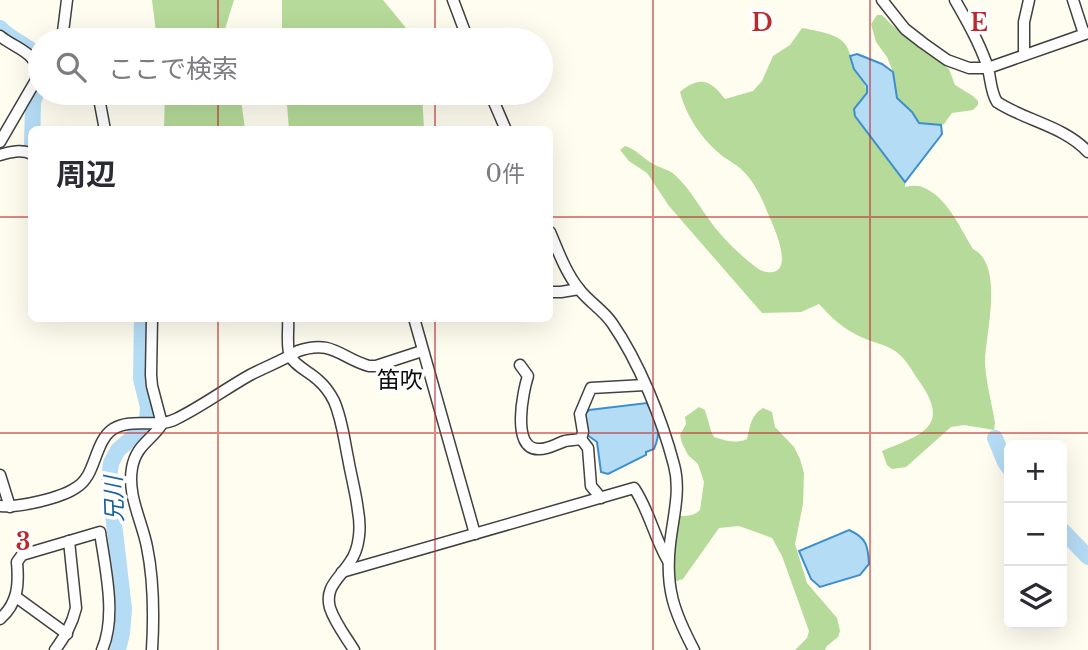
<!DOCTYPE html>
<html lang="ja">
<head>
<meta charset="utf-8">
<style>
	body { margin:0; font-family:"Libre Baskerville","Noto Sans JP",serif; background:#f2f2f3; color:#2b2b33 }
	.controls { position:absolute; right:21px; bottom:21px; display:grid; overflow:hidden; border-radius:10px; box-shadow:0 7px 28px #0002 }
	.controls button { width:63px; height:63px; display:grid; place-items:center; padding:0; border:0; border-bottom:2px solid #e1e1e2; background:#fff; color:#2b2b33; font:35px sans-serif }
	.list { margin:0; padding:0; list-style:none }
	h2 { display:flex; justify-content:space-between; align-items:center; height:91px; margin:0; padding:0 28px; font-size:30px }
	h2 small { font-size:23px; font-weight:400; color:#7c7c81 }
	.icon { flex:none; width:38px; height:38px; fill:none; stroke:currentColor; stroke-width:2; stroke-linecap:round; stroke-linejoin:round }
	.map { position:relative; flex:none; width:1088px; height:650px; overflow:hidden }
	.search { position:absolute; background:#fff; box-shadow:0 7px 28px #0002; left:28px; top:28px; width:525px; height:77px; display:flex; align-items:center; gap:18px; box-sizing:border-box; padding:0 24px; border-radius:38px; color:#7c7c81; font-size:26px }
	.panel { position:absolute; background:#fff; box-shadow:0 7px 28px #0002; left:28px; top:126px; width:525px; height:196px; border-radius:10px }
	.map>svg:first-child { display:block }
</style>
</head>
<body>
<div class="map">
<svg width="1088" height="650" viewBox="0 0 1088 650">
	<rect width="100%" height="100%" fill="#fffcf0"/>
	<!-- forest -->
	<g fill="#b5da99">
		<polygon points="152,0 234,0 225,29 228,40 157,40"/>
		<polygon points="282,0 383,0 416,40 282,40"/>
		<polygon points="877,15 882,15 892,25 949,69 955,85 973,96 978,101 978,105 973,110 952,113 944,124 941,125 919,123 912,112 897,98 893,72 887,57 876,42 871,24"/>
		<path d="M802 28C816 31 840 33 847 47 851 54 851 62 854 69 859 78 866 82 867 93L854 109 905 182V187C911 186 917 185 922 187 947 196 960 228 973 249 1005 265 985 335 985 363 986 383 992 404 995 423L994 430 964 425 951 427 906 467 892 469 887 465 882 451C921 435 952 427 919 381 913 373 908 362 900 355 890 345 874 343 861 337 842 328 833 319 819 304L801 312 762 313 669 206 647 173 629 161 620 150 625 146C638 150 645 161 657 166 664 169 670 170 676 176 689 188 697 203 708 218 719 234 733 248 748 261 754 265 759 271 766 272 797 277 774 227 769 216 763 200 754 181 742 170 736 164 727 160 720 154 702 139 686 116 680 92 699 76 710 79 725 99L753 91 762 81 773 56 790 45Z"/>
		<polygon points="165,93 240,93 245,129 164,129"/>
		<polygon points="286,93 422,93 424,129 289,129"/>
		<path d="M699 407 705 410 711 431 714 437C726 441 736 444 747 439 750 426 751 415 763 408L772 412 775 427 794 447 800 459 804 473 803 504 795 544 807 583 837 618 840 631 838 637 827 646 825 650H795L807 638 809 631 782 556 772 538 739 526 719 528 683 579 677 581 673 580 675 516C685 516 693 517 700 510L704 482 698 464 688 455 682 443 680 435 686 424 685 417Z"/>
	</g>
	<!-- water -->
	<g fill="#b5dcf5" stroke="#3d90cc" stroke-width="2">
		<polygon points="857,54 882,64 893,72 897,98 912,112 919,123 941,125 942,134 905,182 855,116 854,109 867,93 867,86 854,69 850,56"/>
		<path d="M647 403C656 422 663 428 654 449L646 452V455L608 474 601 472 597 442 586 434 585 414 589 410Z"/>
		<path d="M849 530C867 538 868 546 869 564L860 575 820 587 811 579 799 551Z"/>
	</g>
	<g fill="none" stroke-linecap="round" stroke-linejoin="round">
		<!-- river -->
		<g stroke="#b5dcf5" stroke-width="16">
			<path d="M0 28C11 41 31 45 40 60"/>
			<polyline points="32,148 33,102 40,82"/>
			<polyline points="995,438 1005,462 1009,468"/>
			<polyline points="1062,530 1088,557"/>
			<polyline points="118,650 122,633 124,609 109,480 111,463 118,450 141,430 147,420 148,407 141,379 142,318"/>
		</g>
		<defs>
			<g id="minor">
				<polyline points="453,0 468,40"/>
				<polyline points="882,0 905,29 923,43 947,60 969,68 988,68 1088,33"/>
				<path d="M955 0C967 21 979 42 987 65 991 77 990 91 997 102 1026 121 1064 126 1088 152"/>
				<polyline points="1073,0 1084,34"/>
				<path d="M0 36C17 50 42 53 36 80L0 142"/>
				<polyline points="62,40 67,0"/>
				<polyline points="1024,55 1024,22 1029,0"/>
				<polyline points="98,93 105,130"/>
				<polyline points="490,93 506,130"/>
				<path d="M0 155C10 152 21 149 32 154"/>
				<path d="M550 232C558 251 566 273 579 289 589 302 603 310 612 323 639 362 662 419 674 465 681 491 673 517 670 544 665 588 674 612 694 650"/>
				<polyline points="550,292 561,292 579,289"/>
				<path d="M152 318 151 375 152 386 162 424C151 441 136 445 132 468 127 495 142 521 147 547 154 581 154 616 152 650"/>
				<path d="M288 318C289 328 286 348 290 356 295 366 310 372 318 380 325 386 330 393 334 401 342 419 344 439 348 458 351 476 356 493 358 511 361 527 360 548 350 562 340 578 324 587 330 608 335 623 346 637 354 650"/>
				<polyline points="414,318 475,534"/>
				<path d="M520 365 528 376C523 391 511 449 538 449 547 450 556 444 565 441 570 440 576 440 581 439L588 448 591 486 601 498"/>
				<polyline points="581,439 583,432 580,414 591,388 645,385"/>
				<polyline points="0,475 10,507"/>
				<path d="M0 506C18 508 62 498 77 487 82 484 85 480 88 475 96 461 99 438 113 429 132 417 157 429 176 419 201 407 225 389 250 375 265 367 282 361 298 351 333 339 340 358 369 366H376L422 351"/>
				<path d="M342 572 634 488C649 510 654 537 668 561"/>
				<polyline points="16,597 67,634"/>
				<path d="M0 619C18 603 19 585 17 562L22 555 100 532C105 568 117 616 102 650"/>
				<path d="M55 650C65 636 72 625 76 608L69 541"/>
			</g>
		</defs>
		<!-- minor casing -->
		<use href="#minor" stroke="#414141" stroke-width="13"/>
		<!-- minor -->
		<use href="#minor" stroke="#fff" stroke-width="10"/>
	</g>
	<!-- grid -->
	<path fill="none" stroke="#bd282b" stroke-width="2" stroke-opacity="0.55" d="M218 0V40M435 0V40M653 0V650M870 0V650M218 93V130M435 93V130M0 217H32M550 217H1088M218 318V650M435 318V650M0 433H1088"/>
	<g text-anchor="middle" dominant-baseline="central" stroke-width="7" stroke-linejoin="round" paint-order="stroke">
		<!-- neighbourhood labels -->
		<g font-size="23" fill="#0e0e0e" stroke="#fff">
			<text x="400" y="380">笛吹</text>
		</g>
		<!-- water labels -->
		<g font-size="23" font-style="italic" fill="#19619f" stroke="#fff">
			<text transform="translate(114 499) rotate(-92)">兄川</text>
		</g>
	</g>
	<g font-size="23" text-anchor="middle" font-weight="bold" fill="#bd282b" stroke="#fff" stroke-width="7" stroke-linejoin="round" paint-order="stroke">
		<text x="762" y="31">D</text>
		<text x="979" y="31">E</text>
		<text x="23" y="550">3</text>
	</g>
</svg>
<div class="controls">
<button>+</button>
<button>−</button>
<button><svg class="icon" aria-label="layers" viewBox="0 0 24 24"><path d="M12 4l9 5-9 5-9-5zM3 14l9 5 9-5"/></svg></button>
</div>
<div class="search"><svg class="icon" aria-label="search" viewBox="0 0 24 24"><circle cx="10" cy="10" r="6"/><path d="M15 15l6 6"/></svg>ここで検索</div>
<section class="panel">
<h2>周辺<small>0件</small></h2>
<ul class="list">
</ul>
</section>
</div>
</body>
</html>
